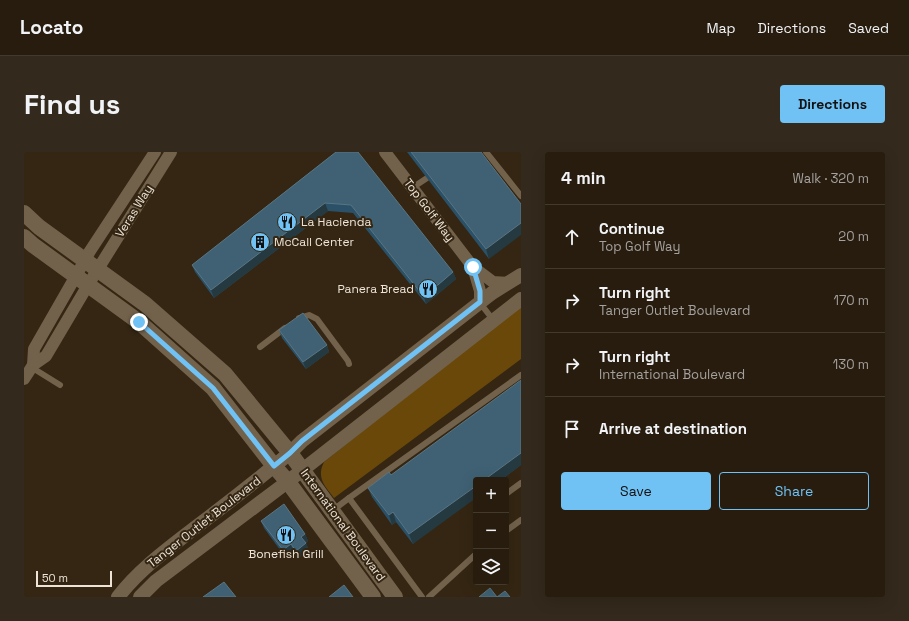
<!DOCTYPE html>
<html lang="en">
<head>
<meta charset="utf-8">
<style>
	body { margin:0; font-family:"Space Grotesk",sans-serif; background:#33291c; color:#f1f3f6 }
	.controls { position:absolute; right:12px; bottom:12px; display:grid; overflow:hidden; border-radius:4px; box-shadow:0 4px 16px #0002 }
	.controls button { width:36px; height:36px; display:grid; place-items:center; padding:0; border:0; border-bottom:1px solid #433a2e; background:#271c0e; color:#f1f3f6; font:20px sans-serif }
	.scale { position:absolute; left:12px; bottom:10px; width:76px; box-sizing:border-box; padding-left:4px; border:2px solid #ede4d7; border-top:0; font-size:11px; line-height:14px; white-space:nowrap; color:#ede4d7; -webkit-text-stroke:3px #342612; paint-order:stroke }
	.stop { position:absolute; width:12px; height:12px; margin:-9px; border:3px solid #70c2f4; border-radius:50%; background:#fff }
	.stop.end { background:#70c2f4; border-color:#fff; box-shadow:0 1px 4px #0008 }
	.list { margin:0; padding:0; list-style:none }
	h2 { display:flex; justify-content:space-between; align-items:center; height:52px; margin:0; padding:0 16px; font-size:17px }
	h2 small { font-size:13px; font-weight:400; color:#a4a19e }
	.list li { display:grid; grid-template-columns:26px 1fr auto; gap:12px; align-items:center; box-sizing:border-box; height:64px; padding:0 16px; border-top:1px solid #433a2e }
	.list b { display:block; font-size:15px; white-space:nowrap }
	.list p { margin:0; font-size:13px; white-space:nowrap; color:#a4a19e }
	.list em { font-size:13px; font-style:normal; color:#a4a19e }
	.actions { display:flex; gap:8px; padding:12px 16px }
	.actions a { flex:1; padding:9px 0; border:1px solid #70c2f4; border-radius:4px; text-align:center; font-size:14px; color:#70c2f4 }
	.actions .main { background:#70c2f4; color:#111 }
	.icon { flex:none; width:22px; height:22px; fill:none; stroke:currentColor; stroke-width:2; stroke-linecap:round; stroke-linejoin:round }
	.map { position:relative; flex:none; width:497px; height:445px; overflow:hidden; border-radius:4px }
	header { display:flex; align-items:center; gap:24px; box-sizing:border-box; height:56px; padding:0 20px; background:#271c0e; border-bottom:1px solid #433a2e }
	header strong { font-size:19px }
	nav { display:flex; gap:22px; margin-inline-start:auto; font-size:14px }
	.intro { display:flex; align-items:center; justify-content:space-between; box-sizing:border-box; height:96px; padding:0 24px }
	h1 { margin:0; font-size:28px }
	.button { padding:10px 18px; border-radius:4px; background:#70c2f4; color:#111; font-size:14px; font-weight:700 }
	main { display:flex; gap:24px; padding:0 24px }
	aside { flex:1; background:#271c0e; border-radius:4px; box-shadow:0 4px 16px #0002 }
	.map>svg:first-child { display:block }
</style>
</head>
<body>
<header>
<strong>Locato</strong>
<nav><a>Map</a><a>Directions</a><a>Saved</a></nav>
</header>
<div class="intro"><h1>Find us</h1><a class="button">Directions</a></div>
<main>
<div class="map">
<svg width="497" height="445" viewBox="0 0 497 445">
	<rect width="100%" height="100%" fill="#342612"/>
	<!-- forest -->
	<path fill="#6a480a" d="M497 153V207L310 346C301 334 292 326 300 310Z"/>
	<g fill="none" stroke-linecap="round" stroke-linejoin="round">
		<!-- service -->
		<g stroke="#72624c" stroke-width="6">
			<polyline points="462,0 497,44"/>
			<polyline points="388,36 403,26"/>
			<polyline points="456,151 470,169"/>
			<polyline points="275,166 285,163 293,167 324,209 325,212"/>
			<polyline points="236,195 261,176"/>
			<polyline points="7,215 36,233"/>
			<polyline points="482,342 497,331"/>
			<polyline points="325,346 497,223"/>
			<polyline points="308,359 325,346 398,445"/>
			<polyline points="482,379 497,368"/>
			<polyline points="405,445 452,402"/>
		</g>
		<!-- minor -->
		<g stroke="#72624c" stroke-width="12">
			<polyline points="361,0 449,115 469,130 485,131"/>
			<polyline points="449,115 456,139 456,151"/>
			<polyline points="9,213 10,197 61,108 66,99 131,0"/>
			<polyline points="0,227 9,213 22,204 64,133 147,0"/>
		</g>
		<!-- tertiary -->
		<g stroke="#72624c" stroke-width="14">
			<path d="M94 445C115 418 141 399 168 378 196 357 223 336 250 314L266 301 278 289 468 141 497 123"/>
			<polyline points="116,445 132,429 258,334 497,147"/>
		</g>
		<!-- secondary -->
		<g stroke="#72624c" stroke-width="16">
			<polyline points="0,61 15,75 121,152 201,222 266,301 371,445"/>
			<polyline points="0,85 9,93 115,170 189,236 250,314 264,330 349,445"/>
		</g>
	</g>
	<!-- wall -->
	<g fill="#2a5167">
		<polygon points="312,0 429,120 432,127 402,152 329,61 304,59 190,146 171,120 168,113"/>
		<polygon points="383,0 457,0 465,107"/>
		<polygon points="255,178 303,193 305,200 282,217 258,186"/>
		<polygon points="497,313 477,328 452,328 389,392 372,370 368,373 348,345 344,336 367,323"/>
		<polygon points="237,369 281,382 284,389 282,391 285,399 274,406 269,400 262,406 240,376"/>
	</g>
	<!-- shaded-wall -->
	<g fill="#253940">
		<polygon points="301,51 304,59 190,146 187,138"/>
		<polygon points="497,71 497,83 465,107 462,97"/>
		<polygon points="429,120 432,127 402,152 400,145"/>
		<polygon points="303,193 305,200 282,217 279,210"/>
		<polygon points="497,301 497,313 477,328 460,328"/>
		<polygon points="452,334 452,346 389,392 385,382"/>
		<polygon points="369,360 372,370 368,373 365,363"/>
		<polygon points="281,382 284,389 280,392 277,385"/>
		<polygon points="282,391 285,399 274,406 272,399"/>
		<polygon points="267,392 269,400 262,406 259,398"/>
	</g>
	<!-- building -->
	<g fill="#3f6173" stroke="#5a7583">
		<polygon points="312,0 334,0 429,120 400,145 327,53 301,51 187,138 168,113"/>
		<polygon points="387,0 457,0 497,52 497,71 462,97"/>
		<polygon points="279,161 303,193 279,210 255,178"/>
		<polygon points="497,228 497,301 460,328 452,328 452,334 385,382 369,360 365,363 344,336 365,320 367,323"/>
		<polygon points="260,352 281,382 277,385 282,391 272,399 267,392 259,398 237,369"/>
		<polygon points="200,430 212,445 179,445"/>
		<polygon points="320,433 329,445 305,445"/>
		<polygon points="466,436 473,445 455,445"/>
		<polygon points="481,439 486,445 473,445"/>
	</g>
	<g fill="none" stroke-linecap="round" stroke-linejoin="round">
		<!-- route -->
		<polyline stroke="#70c2f4" stroke-width="5" points="115,170 189,236 250,314 266,301 278,289 456,150 456,139 449,115"/>
	</g>
	<!-- icons -->
	<defs>
		<symbol id="restaurant-disc" viewBox="-11 -11 22 22"><circle r="9.5" fill="#70c2f4" stroke="#342612"/><path d="M-5-6h1v4h1v-4h1v4h1v-4h1v5L-1.5 .5V6h-2V.5L-5-1ZM5-6V6H3V1.5H1.5Q1.5-4 5-6Z" fill="#111"/></symbol>
		<symbol id="building-disc" viewBox="-11 -11 22 22"><circle r="9.5" fill="#70c2f4" stroke="#342612"/><path d="M-4-6H4V6H1V3H-1V6H-4ZM-2.5-4.3h1.7v1.8h-1.7ZM.8-4.3h1.7v1.8H.8ZM-2.5-1h1.7V.8h-1.7ZM.8-1h1.7V.8H.8Z" fill="#111"/></symbol>
	</defs>
	<g fill-rule="evenodd">
		<use href="#restaurant-disc" x="252" y="59" width="22" height="22"/>
		<use href="#building-disc" x="225" y="79" width="22" height="22"/>
		<use href="#restaurant-disc" x="393" y="126" width="22" height="22"/>
		<use href="#restaurant-disc" x="251" y="372" width="22" height="22"/>
	</g>
	<g text-anchor="middle" dominant-baseline="central" stroke-width="4" stroke-linejoin="round" paint-order="stroke">
		<!-- street labels -->
		<g font-size="12" fill="#ede4d7" stroke="#342612">
			<text transform="translate(405 58) rotate(53)">Top Golf Way</text>
			<text transform="translate(110 59) rotate(-58)">Veras Way</text>
			<text transform="translate(180 370) rotate(-38)">Tanger Outlet Boulevard</text>
			<text transform="translate(319 373) rotate(54)">International Boulevard</text>
		</g>
		<!-- poi labels -->
		<g font-size="12" fill="#ede4d7" stroke="#342612" text-anchor="start">
			<text x="277" y="70">La Hacienda</text>
			<text x="250" y="90">McCall Center</text>
			<text x="390" y="137" text-anchor="end">Panera Bread</text>
			<text x="262" y="402" text-anchor="middle">Bonefish Grill</text>
		</g>
	</g>
</svg>
<div class="controls">
<button>+</button>
<button>−</button>
<button><svg class="icon" aria-label="layers" viewBox="0 0 24 24"><path d="M12 4l9 5-9 5-9-5zM3 14l9 5 9-5"/></svg></button>
</div>
<div class="scale">50 m</div>
<div class="stop" style="left:449px;top:115px"></div>
<div class="stop end" style="left:115px;top:170px"></div>
</div>
<aside>
<h2>4 min<small>Walk · 320 m</small></h2>
<ul class="list">
<li><svg class="icon" aria-label="ahead" viewBox="0 0 24 24"><path d="M12 20V5M6 11l6-6 6 6"/></svg><div><b>Continue</b><p>Top Golf Way</p></div><em>20 m</em></li>
<li><svg class="icon" aria-label="right" viewBox="0 0 24 24"><path d="M7 20v-9h11M14 6l5 5-5 5"/></svg><div><b>Turn right</b><p>Tanger Outlet Boulevard</p></div><em>170 m</em></li>
<li><svg class="icon" aria-label="right" viewBox="0 0 24 24"><path d="M7 20v-9h11M14 6l5 5-5 5"/></svg><div><b>Turn right</b><p>International Boulevard</p></div><em>130 m</em></li>
<li><svg class="icon" aria-label="arrive" viewBox="0 0 24 24"><path d="M6 21V4h12l-3 4 3 4H6"/></svg><div><b>Arrive at destination</b></div></li>
</ul>
<div class="actions"><a class="main">Save</a><a>Share</a></div>
</aside>
</main>
</body>
</html>
